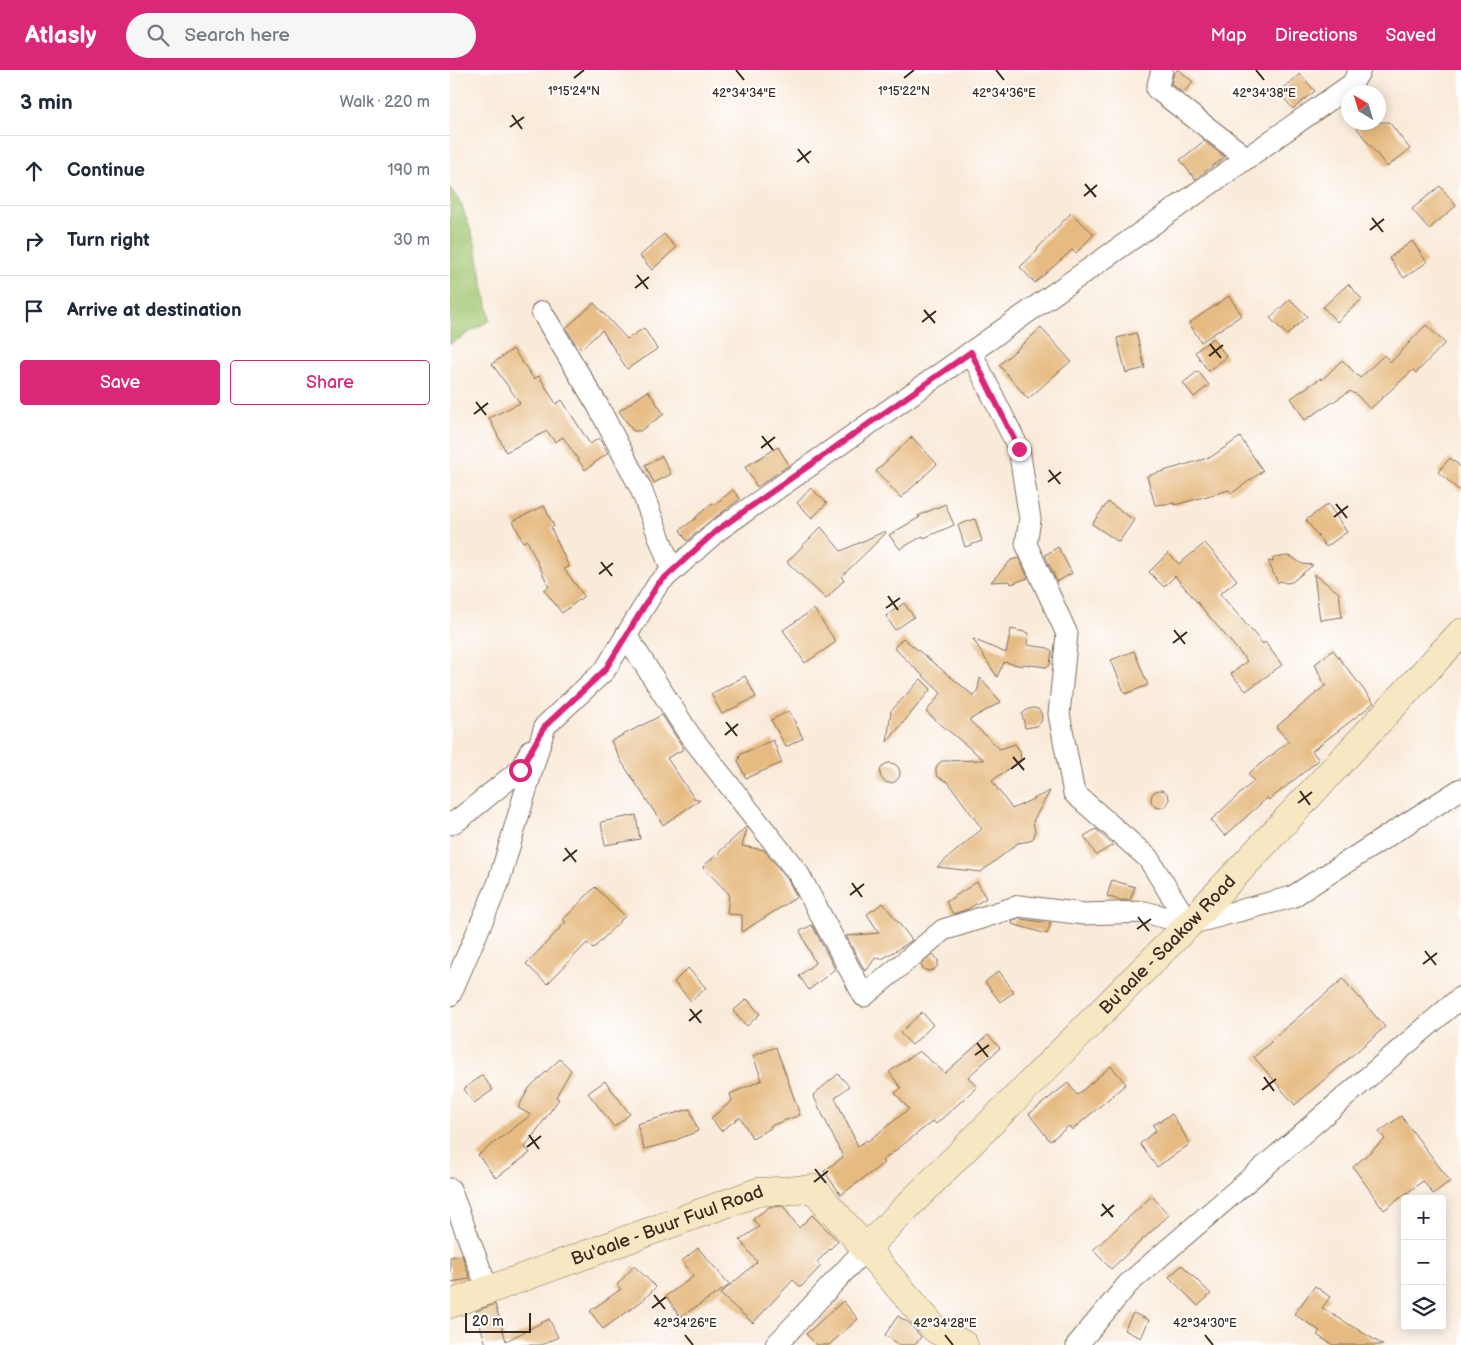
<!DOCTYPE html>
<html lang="en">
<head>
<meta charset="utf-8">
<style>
	body { margin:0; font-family:"Balsamiq Sans",sans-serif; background:#f6f6f7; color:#1f2937 }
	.controls { position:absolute; right:15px; bottom:15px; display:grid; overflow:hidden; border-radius:5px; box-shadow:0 2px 12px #0003 }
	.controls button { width:45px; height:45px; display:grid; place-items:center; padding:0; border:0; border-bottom:1px solid #e0e1e3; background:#fff; color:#1f2937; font:25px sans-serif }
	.compass { position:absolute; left:891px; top:15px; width:45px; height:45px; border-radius:50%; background:#fff; box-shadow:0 2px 12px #0003; rotate:322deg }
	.scale { position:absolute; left:15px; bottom:12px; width:66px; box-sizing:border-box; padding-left:5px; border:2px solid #3b2a1e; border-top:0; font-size:14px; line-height:18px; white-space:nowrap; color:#3b2a1e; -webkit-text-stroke:4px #fff; paint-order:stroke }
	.stop { position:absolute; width:15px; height:15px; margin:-11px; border:4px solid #db2777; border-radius:50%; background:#fff }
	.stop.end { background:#db2777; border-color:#fff; box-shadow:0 1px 5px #0008 }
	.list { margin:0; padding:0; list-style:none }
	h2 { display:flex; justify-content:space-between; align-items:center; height:65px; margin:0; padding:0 20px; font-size:21px }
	h2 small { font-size:16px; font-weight:400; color:#747a83 }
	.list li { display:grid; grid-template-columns:32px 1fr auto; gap:15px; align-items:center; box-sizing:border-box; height:70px; padding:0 20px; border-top:1px solid #e0e1e3 }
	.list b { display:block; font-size:19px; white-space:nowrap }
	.list em { font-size:16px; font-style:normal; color:#747a83 }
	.actions { display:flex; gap:10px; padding:15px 20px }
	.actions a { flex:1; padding:11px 0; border:1px solid #db2777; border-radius:5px; text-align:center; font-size:18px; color:#db2777 }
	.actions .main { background:#db2777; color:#fff }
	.icon { flex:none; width:28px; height:28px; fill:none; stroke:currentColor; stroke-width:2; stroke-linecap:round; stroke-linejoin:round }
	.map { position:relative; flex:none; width:1011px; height:1275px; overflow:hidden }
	header { display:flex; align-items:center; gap:30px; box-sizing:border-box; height:70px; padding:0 25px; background:#db2777; color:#fff }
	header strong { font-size:24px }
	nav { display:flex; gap:28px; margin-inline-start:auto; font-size:18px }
	.search { width:350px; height:45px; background:#f6f6f7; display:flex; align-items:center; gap:12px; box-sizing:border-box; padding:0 18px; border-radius:28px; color:#747a83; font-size:19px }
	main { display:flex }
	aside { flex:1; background:#fff }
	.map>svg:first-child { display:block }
</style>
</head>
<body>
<header>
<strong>Atlasly</strong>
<div class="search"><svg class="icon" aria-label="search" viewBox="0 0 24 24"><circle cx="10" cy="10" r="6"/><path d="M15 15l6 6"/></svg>Search here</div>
<nav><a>Map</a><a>Directions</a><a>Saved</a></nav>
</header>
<main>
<aside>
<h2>3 min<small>Walk · 220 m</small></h2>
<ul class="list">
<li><svg class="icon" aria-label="ahead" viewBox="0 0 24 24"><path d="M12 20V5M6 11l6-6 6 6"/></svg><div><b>Continue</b></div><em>190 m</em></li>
<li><svg class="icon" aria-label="right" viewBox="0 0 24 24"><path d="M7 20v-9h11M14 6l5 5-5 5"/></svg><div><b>Turn right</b></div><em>30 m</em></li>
<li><svg class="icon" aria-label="arrive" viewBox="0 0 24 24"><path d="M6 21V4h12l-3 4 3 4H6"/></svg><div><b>Arrive at destination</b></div></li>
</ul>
<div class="actions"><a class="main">Save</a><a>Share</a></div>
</aside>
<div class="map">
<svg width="1011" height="1275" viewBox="0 0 1011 1275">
	<rect width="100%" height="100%" fill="#fff"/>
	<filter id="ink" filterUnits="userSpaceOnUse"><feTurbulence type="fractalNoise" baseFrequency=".02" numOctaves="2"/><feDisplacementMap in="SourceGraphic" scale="10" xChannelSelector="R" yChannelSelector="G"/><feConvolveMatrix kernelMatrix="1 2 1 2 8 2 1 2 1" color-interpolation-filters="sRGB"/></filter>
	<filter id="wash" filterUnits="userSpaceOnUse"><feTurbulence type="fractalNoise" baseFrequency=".0096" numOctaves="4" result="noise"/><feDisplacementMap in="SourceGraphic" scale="20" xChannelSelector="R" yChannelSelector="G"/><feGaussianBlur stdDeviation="1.12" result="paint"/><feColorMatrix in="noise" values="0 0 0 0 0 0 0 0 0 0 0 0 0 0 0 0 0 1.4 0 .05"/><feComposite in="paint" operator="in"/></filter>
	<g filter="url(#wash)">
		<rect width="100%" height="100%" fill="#f9ead9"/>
		<!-- green -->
		<polygon fill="#a1c56f" stroke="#6e7846" points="0,118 11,134 25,173 40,250 0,274"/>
		<g id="blocks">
			<!-- building -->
			<g fill="#e6bb82">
				<polygon points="727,0 729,0 743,12 733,23 721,14 724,3"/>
				<polygon points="850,4 865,21 843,39 829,22"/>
				<polygon points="902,52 939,52 960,79 937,97"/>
				<polygon points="754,71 775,87 745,109 730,90"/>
				<polygon points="990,116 1006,136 979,159 962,139"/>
				<polygon points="621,143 644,164 626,183 622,180 585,213 570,197 588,180 587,179"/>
				<polygon points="214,164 226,178 202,200 190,186"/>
				<polygon points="962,171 977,192 954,208 939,188"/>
				<polygon points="898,214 912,229 887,252 873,237"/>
				<polygon points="779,226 792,245 751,272 739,253"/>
				<polygon points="840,229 857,246 837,265 820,248"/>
				<polygon points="144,233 177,269 194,258 207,279 177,299 152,260 131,279 125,273 116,258"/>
				<polygon points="976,255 995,273 966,303 963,300 920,339 905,323 904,324 900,321 855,350 841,328 871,308 872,310 892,290 910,308 934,285 941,292"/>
				<polygon points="591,258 621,291 578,329 549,295"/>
				<polygon points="686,263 695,298 676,303 667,268"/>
				<polygon points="763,268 777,287 758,301 745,282"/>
				<polygon points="63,279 84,309 89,306 106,334 112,330 140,374 149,368 158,383 135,400 113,367 105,372 97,361 56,382 39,348 70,333 42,294"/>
				<polygon points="748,301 759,315 744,327 733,313"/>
				<polygon points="198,321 214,344 190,361 183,361 169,341"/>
				<polygon points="462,367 487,394 451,428 426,401"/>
				<polygon points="790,367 813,401 782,423 779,420 725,435 725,433 705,435 697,406 761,387"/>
				<polygon points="328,377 339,395 307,417 295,397"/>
				<polygon points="212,386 221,404 204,413 195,395"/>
				<polygon points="1000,388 1011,397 1011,422 988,402"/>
				<polygon points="361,418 377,433 362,448 347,433"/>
				<polygon points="283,420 290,429 260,451 237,471 230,460 246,448 246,447 262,433 264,435"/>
				<polygon points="658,432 684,450 669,472 642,454"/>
				<polygon points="495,434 504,455 474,468 473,466 450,479 439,465 470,447 468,446"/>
				<polygon points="878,434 897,462 876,477 856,450"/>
				<polygon points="94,436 104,456 101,458 119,497 114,499 134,526 112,543 94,520 99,517 77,470 73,472 63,451"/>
				<polygon points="525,449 532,471 515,477 508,455"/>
				<polygon points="371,457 391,481 435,461 436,463 391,507 394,510 376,529 337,492"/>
				<polygon points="755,473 787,510 770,524 813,574 815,572 832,595 796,621 781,604 797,591 725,506 714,517 699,502 718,483 729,494"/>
				<polygon points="608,477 622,503 607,512 595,485"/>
				<polygon points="837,486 842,487 852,494 863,495 842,512 836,513 830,511 828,513 818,491 823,492 823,488"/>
				<polygon points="569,488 578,508 561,514 560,511 541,512 561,490"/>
				<polygon points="864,504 889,523 892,547 870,550"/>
				<polygon points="454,533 464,547 445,560 436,546"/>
				<polygon points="364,539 386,572 355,593 333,560"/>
				<polygon points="561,559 579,563 577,575 598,578 602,581 600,595 596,597 572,594 572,596 554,592 547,607 523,569 556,583"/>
				<polygon points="453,568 524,626 528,619 530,608 551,632 519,650 550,679 565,674 570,681 571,690 566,692 552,704 551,704 542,711 562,739 600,721 583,751 585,762 584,767 580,771 568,773 531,802 487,797 532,759 498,712 488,707 486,703 486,698 488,694 492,691 534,690 476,642 491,623 444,578"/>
				<polygon points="883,580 924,633 862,681 869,690 819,730 817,728 775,766 761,750 804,711 798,704 839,671 826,657 876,615 872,610 865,594"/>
				<polygon points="684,581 698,615 675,624 661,590"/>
				<polygon points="295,606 306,627 272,644 261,624"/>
				<polygon points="471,609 481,619 437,672 441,641"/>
				<polygon points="583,638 588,639 591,643 592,648 591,652 587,656 575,658 572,644 578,639"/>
				<polygon points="339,641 353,668 336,677 321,650"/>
				<polygon points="212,645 234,679 217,688 244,728 250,730 213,755 171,691 161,671"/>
				<polygon points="323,670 332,693 296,708 288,691 291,684"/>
				<circle cx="440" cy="703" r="10"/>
				<circle cx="710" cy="729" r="9"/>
				<polygon points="186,745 190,769 155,775 151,752"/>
				<polygon points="296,757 297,759 292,776 314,780 338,810 347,827 292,862 292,845 277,844 279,824 253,797"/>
				<polygon points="646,759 663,775 646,785 634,766"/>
				<polygon points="662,810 685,817 680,830 669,830 657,826"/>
				<polygon points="527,812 536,828 518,839 503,844 496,832"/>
				<polygon points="145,817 175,846 143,879 137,873 97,914 76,894 116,852 113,850"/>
				<polygon points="433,833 462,870 455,875 432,889 425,888 417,900 415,901 396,866 429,863 417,844"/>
				<polygon points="570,849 601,853 597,864 562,854 563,851"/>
				<polygon points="362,855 385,899 359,920 349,906 365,893 350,861"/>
				<polygon points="483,884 488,890 488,895 484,900 478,901 473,899 471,895"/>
				<polygon points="238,898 256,918 241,931 224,912"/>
				<polygon points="549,901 564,922 550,932 535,912"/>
				<polygon points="893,909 935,957 845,1035 804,987 821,972 820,971"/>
				<polygon points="297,929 310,944 297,956 283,941"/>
				<polygon points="472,942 483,955 462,975 450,963"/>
				<polygon points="538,965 550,978 518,1007 527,1017 486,1054 483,1051 432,1091 434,1093 391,1125 374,1101 393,1087 363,1025 388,1004 399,1016 385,1028 408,1076 417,1070 418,1071 459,1039 445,1023 451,1018 439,1002 469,981 495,1003"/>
				<polygon points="326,977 350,1045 320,1056 321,1058 302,1068 290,1047 271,1061 261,1048 282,1031 280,1024 312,1010 303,986"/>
				<polygon points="110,989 121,1000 106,1027 109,1029 75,1077 80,1083 46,1108 28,1085 81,1045 68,1038 79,1018"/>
				<polygon points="661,996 676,1014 622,1060 619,1056 600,1071 579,1044 618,1013 627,1025"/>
				<polygon points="32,1005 43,1020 24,1033 14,1019"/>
				<polygon points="155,1011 180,1044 164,1057 138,1023"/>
				<polygon points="240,1039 248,1061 226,1070 226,1071 194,1079 187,1054"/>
				<polygon points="722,1044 740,1074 707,1097 690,1074 706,1060 703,1055"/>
				<polygon points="951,1046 1000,1111 983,1124 973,1111 934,1140 903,1097 935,1069 929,1062"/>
				<polygon points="702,1126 719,1145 661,1199 643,1180"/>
				<polygon points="333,1136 349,1158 362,1145 388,1171 367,1192 371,1196 351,1217 343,1210 303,1253 270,1224 307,1192 290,1170 309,1157 303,1149 319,1137"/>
				<polygon points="248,1178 280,1215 230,1247 216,1226 244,1206 232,1191"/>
				<polygon points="12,1185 20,1209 0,1212 0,1187"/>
				<polygon points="732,1195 761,1224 748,1236 719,1207"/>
				<polygon points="184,1196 206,1217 192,1231 153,1259 140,1241 171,1219 167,1215"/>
				<polygon points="865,1216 880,1227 872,1238 933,1275 883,1275 867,1265 870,1261 844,1244"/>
				<polygon points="393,1231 408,1249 379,1275 367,1275 356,1264"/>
				<polygon points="45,1234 56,1271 99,1249 108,1267 92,1275 36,1275 26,1241"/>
				<polygon points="683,1243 699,1250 691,1268 674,1260"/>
				<polygon points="448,1246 459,1253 471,1267 465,1275 450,1275 435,1265"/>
			</g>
		</g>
	</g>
	<g filter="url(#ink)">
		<use href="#blocks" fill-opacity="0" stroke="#7e6d5f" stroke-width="1"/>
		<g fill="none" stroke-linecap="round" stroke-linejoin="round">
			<defs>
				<g id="street">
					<polyline points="712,0 707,19 797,88"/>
					<polyline points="92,242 148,336 191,419 222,501"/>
					<polyline points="521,282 569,379 580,449 576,474 617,564 609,644 624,723 698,788 739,854"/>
					<polyline points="176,565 239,664 348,803 414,926 493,860 569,836 634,844 695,842 739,854 842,827 1011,719"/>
					<polyline points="0,754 8,750 70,700 81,680"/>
					<polyline points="0,925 48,814 95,656 155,600 208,514 267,461 902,14 910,0"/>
					<polyline points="0,1119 38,1220"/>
					<polyline points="326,1275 415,1179"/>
					<polyline points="627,1275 678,1214 1011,927"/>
				</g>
				<g id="secondary">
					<path id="s1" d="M415 1179 739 854 1011 563"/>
					<path id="s2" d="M0 1234 308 1122 364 1119 485 1259 514 1275"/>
				</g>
			</defs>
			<!-- street casing -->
			<use href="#street" stroke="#7e6d5f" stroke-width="23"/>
			<!-- secondary casing -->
			<use href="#secondary" stroke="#7e6d5f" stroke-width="29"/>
			<!-- street -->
			<use href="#street" stroke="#fff" stroke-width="21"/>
			<!-- secondary -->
			<use href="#secondary" stroke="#f7e8c3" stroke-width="28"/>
		</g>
	</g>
	<g fill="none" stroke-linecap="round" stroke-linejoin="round" filter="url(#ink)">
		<!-- route -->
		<polyline stroke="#db2777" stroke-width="6" points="70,700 95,656 155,600 208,514 266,461 521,282 569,379"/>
	</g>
	<!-- ticks -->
	<path fill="none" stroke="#3b2a1e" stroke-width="2" d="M286 0 294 10M546 0 554 10M806 0 814 10M124 8 134 0M454 8 464 0M62 45 72 59M60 57 74 47M348 79 359 93M347 92 361 81M635 114 646 127M634 126 647 115M922 148 933 162M920 160 934 149M187 205 198 219M185 218 199 207M474 240 485 253M472 252 486 241M760 274 771 288M759 286 773 275M26 332 36 345M24 344 38 333M312 366 323 380M311 378 325 367M599 400 610 414M598 412 611 402M886 434 897 448M884 447 898 436M151 492 162 506M149 504 163 493M438 526 448 540M436 538 450 528M724 560 735 574M723 573 737 562M276 652 287 666M275 665 288 654M563 687 574 700M561 699 575 688M850 721 860 735M848 733 862 722M115 778 126 792M113 791 127 780M402 813 412 827M400 825 414 814M688 847 699 861M687 859 701 849M975 881 986 895M973 894 987 883M240 939 251 953M239 951 252 940M527 973 538 987M525 985 539 975M814 1007 824 1021M812 1020 826 1009M79 1065 89 1079M77 1077 91 1066M365 1099 376 1113M364 1112 378 1101M652 1134 663 1147M651 1146 664 1135M204 1225 215 1239M202 1238 216 1227M235 1265 243 1275M495 1265 503 1275M755 1265 763 1275"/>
	<g text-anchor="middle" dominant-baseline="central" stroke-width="4" stroke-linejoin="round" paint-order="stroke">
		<!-- street labels -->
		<g font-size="18" fill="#3b2a1e" stroke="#fff">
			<text stroke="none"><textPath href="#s1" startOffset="429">Bu'aale - Saakow Road</textPath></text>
			<text stroke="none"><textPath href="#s2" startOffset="231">Bu'aale - Buur Fuul Road</textPath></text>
		</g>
	</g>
	<g font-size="12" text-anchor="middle" fill="#3b2a1e" stroke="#fff" stroke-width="4" stroke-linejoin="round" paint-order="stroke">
		<text x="124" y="25">1°15'24"N</text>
		<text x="454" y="25">1°15'22"N</text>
		<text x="294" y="27">42°34'34"E</text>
		<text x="554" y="27">42°34'36"E</text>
		<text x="814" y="27">42°34'38"E</text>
		<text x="235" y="1257">42°34'26"E</text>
		<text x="495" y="1257">42°34'28"E</text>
		<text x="755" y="1257">42°34'30"E</text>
	</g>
</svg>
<div class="controls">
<button>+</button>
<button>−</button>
<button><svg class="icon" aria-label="layers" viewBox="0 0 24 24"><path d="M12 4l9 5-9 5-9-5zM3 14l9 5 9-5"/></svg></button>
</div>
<svg class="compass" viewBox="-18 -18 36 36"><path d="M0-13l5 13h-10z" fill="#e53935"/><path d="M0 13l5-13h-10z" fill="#747a83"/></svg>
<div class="scale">20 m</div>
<div class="stop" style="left:70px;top:700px"></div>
<div class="stop end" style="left:569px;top:379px"></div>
</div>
</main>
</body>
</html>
